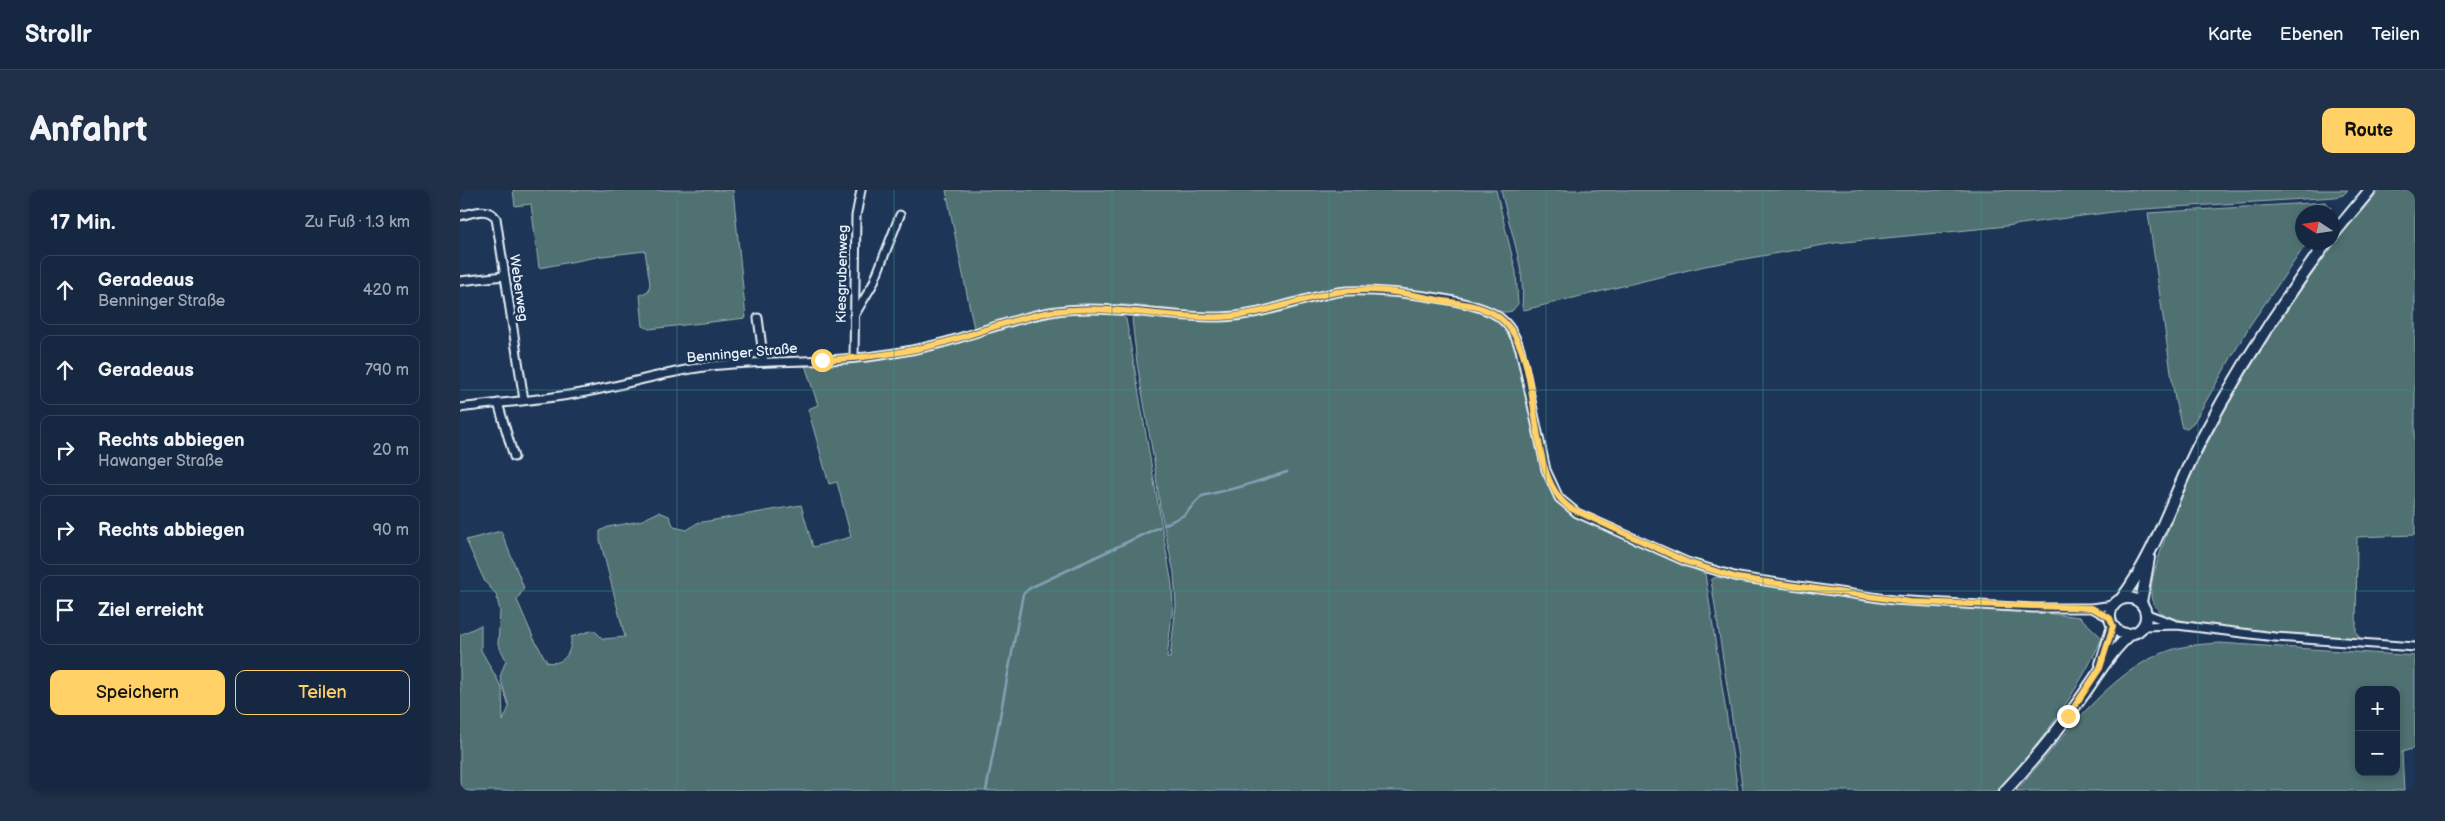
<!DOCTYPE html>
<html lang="de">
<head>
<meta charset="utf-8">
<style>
	body { margin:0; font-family:"Balsamiq Sans",sans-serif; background:#1f3048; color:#f1f3f6 }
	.controls { position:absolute; right:15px; bottom:15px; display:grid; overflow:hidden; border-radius:10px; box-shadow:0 2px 8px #0003 }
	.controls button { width:45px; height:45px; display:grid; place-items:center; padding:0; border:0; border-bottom:1px solid #35445a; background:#162841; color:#f1f3f6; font:25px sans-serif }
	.compass { position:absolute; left:1835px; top:15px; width:45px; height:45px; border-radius:50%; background:#162841; box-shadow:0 2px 8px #0003; rotate:282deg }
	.stop { position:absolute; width:15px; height:15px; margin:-11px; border:4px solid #ffd166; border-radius:50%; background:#fff }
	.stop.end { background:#ffd166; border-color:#fff; box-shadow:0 1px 5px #0008 }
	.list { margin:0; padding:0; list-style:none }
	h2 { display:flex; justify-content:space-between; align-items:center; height:65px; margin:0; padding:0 20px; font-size:21px }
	h2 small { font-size:16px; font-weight:400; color:#9ea6b1 }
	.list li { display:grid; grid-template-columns:32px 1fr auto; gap:15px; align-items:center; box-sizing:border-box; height:70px; margin:0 10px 10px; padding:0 10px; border:1px solid #35445a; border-radius:10px }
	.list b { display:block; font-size:19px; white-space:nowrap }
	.list p { margin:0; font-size:16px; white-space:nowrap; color:#9ea6b1 }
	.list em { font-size:16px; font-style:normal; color:#9ea6b1 }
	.actions { display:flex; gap:10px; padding:15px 20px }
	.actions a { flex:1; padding:11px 0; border:1px solid #ffd166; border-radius:10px; text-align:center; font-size:18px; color:#ffd166 }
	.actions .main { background:#ffd166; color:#111 }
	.icon { flex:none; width:28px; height:28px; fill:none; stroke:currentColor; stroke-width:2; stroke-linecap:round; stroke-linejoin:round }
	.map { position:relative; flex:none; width:1955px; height:601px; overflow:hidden; border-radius:10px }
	header { display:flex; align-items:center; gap:30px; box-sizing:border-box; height:70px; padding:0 25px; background:#162841; border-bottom:1px solid #35445a }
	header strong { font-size:24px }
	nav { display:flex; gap:28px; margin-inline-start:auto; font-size:18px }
	.intro { display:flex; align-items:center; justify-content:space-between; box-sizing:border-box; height:120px; padding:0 30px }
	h1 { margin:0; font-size:35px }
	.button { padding:12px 22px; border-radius:10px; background:#ffd166; color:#111; font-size:18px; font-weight:700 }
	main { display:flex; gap:30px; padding:0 30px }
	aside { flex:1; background:#162841; border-radius:10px; box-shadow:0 2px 8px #0003 }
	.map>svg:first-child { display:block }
</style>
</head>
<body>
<header>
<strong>Strollr</strong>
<nav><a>Karte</a><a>Ebenen</a><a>Teilen</a></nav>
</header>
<div class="intro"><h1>Anfahrt</h1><a class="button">Route</a></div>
<main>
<aside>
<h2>17 Min.<small>Zu Fuß · 1.3 km</small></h2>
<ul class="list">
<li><svg class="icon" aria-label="ahead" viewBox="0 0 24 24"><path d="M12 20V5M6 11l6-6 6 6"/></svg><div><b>Geradeaus</b><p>Benninger Straße</p></div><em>420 m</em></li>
<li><svg class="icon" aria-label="ahead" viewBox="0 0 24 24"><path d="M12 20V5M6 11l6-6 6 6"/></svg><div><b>Geradeaus</b></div><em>790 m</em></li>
<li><svg class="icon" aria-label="right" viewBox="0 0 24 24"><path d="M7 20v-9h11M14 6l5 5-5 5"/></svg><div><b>Rechts abbiegen</b><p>Hawanger Straße</p></div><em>20 m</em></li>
<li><svg class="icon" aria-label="right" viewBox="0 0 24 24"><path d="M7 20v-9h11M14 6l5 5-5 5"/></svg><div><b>Rechts abbiegen</b></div><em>90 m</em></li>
<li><svg class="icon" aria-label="arrive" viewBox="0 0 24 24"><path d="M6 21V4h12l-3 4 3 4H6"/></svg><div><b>Ziel erreicht</b></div></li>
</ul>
<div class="actions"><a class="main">Speichern</a><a>Teilen</a></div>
</aside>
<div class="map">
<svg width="1955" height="601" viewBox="0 0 1955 601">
	<rect width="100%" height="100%" fill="#1d3557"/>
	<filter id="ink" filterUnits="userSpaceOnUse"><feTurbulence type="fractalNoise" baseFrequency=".02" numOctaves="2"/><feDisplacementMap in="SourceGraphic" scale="10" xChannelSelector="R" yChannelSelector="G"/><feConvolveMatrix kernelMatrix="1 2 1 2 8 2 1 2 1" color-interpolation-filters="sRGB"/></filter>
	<g filter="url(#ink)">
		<!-- green -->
		<g fill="#507171" stroke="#9cb1b4" fill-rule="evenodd">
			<polygon points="53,0 273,0 286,128 189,139 183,136 180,105 188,101 190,94 185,61 142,66 79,78 71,14 55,16"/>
			<path d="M486 0H1036L1056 82 1058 114 1052 121C1040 125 1029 117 1017 113 988 104 942 98 912 97 864 95 819 118 771 122 736 125 701 117 666 115 613 112 564 121 514 139Z"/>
			<path d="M1041 0H1888L1883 5 1875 7 1668 20 1538 37 1375 53 1245 76 1064 120 1062 117C1066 78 1049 38 1041 0Z"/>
			<path d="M1920 0H1955V345L1897 347 1896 442 1900 449C1865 446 1719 440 1699 421 1695 417 1691 411 1691 405 1690 390 1698 371 1702 357 1733 267 1785 183 1838 104 1863 68 1890 33 1920 0Z"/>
			<polygon points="1866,12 1871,18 1870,22 1842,22 1842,52 1847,53 1790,135 1734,232 1727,238 1722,238 1715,210 1688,23"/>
			<path d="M910 103C942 106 1013 111 1038 130 1047 137 1052 146 1056 156L1082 278 1096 310 1119 327 1245 384 1278 601H0V445L21 435V460L42 498 43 531 49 517 40 487 46 470 38 454 40 421 36 404 25 392 6 350 41 341 64 398 57 410 73 447 87 472C103 476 112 463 111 447L134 440 143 449 165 447 140 350V341L148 337 180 331 199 322 209 326 214 337 227 340 237 333 341 315 353 357 391 347 377 292 369 294 348 219 358 215 345 175C372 174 399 174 425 169 462 162 645 101 666 129L712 395 713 416 707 468H710L716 416 714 383 700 317 694 271 677 173 672 129 674 126 683 125 733 130 783 129 816 123 879 106Z"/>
			<path d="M1256 387 1306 396 1435 414 1558 420 1620 427 1642 448C1617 504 1579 556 1537 601H1283L1251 390Z"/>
			<path d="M1760 453 1955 466V558L1942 562 1944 601H1556C1600 554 1647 480 1711 460 1727 455 1743 454 1760 453ZM1899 500H1936V582H1899Z"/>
		</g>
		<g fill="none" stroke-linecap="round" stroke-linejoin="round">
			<!-- stream -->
			<g stroke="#84a1b6" stroke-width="2.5">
				<polyline points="704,335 724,325 742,306 780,297 827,282"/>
				<polyline points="526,601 563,404 570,398 699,337"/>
			</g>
			<defs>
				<g id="street">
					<path d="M0 26C13 23 27 16 36 28L64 210"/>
					<polyline points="0,91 44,86"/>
					<polyline points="394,126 413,94 440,25"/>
					<polyline points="298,128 304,172"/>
					<polyline points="394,168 396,26 401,0"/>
					<polyline points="38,213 54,267"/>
					<path d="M0 218C38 213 77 210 115 204 158 197 200 183 244 177 301 169 358 174 414 166 445 162 476 156 505 146 534 137 561 127 590 122 647 113 703 128 760 127 801 126 838 109 878 102 910 97 1015 108 1039 127 1050 135 1056 147 1060 159L1086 280 1099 308 1117 323 1227 372 1278 387 1433 410 1573 418H1632L1653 415"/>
					<polyline points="1632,418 1650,428"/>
					<polyline points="1687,424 1714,434"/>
					<polyline points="1683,436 1717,435 1815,447 1955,457"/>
				</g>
				<g id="secondary">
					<polyline points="1872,46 1910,0"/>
					<circle cx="1668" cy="426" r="18"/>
					<path d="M1662 408C1697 361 1713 304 1740 252 1777 182 1820 115 1867 52"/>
					<polyline points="1681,412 1689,368"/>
					<polyline points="1641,474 1653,436"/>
					<path d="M1545 601C1572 572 1598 541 1621 508 1637 486 1650 462 1671 444"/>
				</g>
			</defs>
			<!-- street casing -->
			<use href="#street" stroke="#e8f1f8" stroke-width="11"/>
			<!-- secondary casing -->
			<use href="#secondary" stroke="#e8f1f8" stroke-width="14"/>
			<!-- street -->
			<use href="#street" stroke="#1d3557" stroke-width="7"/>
			<!-- secondary -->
			<use href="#secondary" stroke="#1d3557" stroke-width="10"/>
		</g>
	</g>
	<g fill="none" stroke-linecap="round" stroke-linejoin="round" filter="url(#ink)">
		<!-- route -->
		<path stroke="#ffd166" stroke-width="6" d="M362 170C403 168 442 164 482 153 519 143 553 128 591 122 649 113 704 129 762 127 802 125 838 109 877 102 913 96 949 104 984 111 1003 114 1025 116 1040 128 1088 166 1061 283 1110 318L1227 372 1278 388 1450 412 1632 418 1650 428 1653 436 1640 478 1608 526"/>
	</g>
	<!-- grid -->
	<path fill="none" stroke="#3a8f8a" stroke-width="1" stroke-opacity="0.55" d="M217 0V601M434 0V601M652 0V601M869 0V601M1086 0V601M1303 0V601M1521 0V601M1738 0V601M0 200H1955M0 401H1955"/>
	<g text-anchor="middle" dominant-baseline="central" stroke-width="5" stroke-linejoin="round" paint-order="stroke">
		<!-- street labels -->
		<g font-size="14" fill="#e8f1f8" stroke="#1d3557">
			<text transform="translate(382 84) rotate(-89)">Kiesgrubenweg</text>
			<text transform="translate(59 98) rotate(82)">Weberweg</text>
			<text transform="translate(282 163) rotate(-5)">Benninger Straße</text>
		</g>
	</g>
</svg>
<div class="controls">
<button>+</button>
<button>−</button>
</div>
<svg class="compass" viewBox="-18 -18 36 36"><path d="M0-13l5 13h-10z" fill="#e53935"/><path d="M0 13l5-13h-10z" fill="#9ea6b1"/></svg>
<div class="stop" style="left:362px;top:170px"></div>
<div class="stop end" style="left:1608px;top:526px"></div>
</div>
</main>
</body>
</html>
